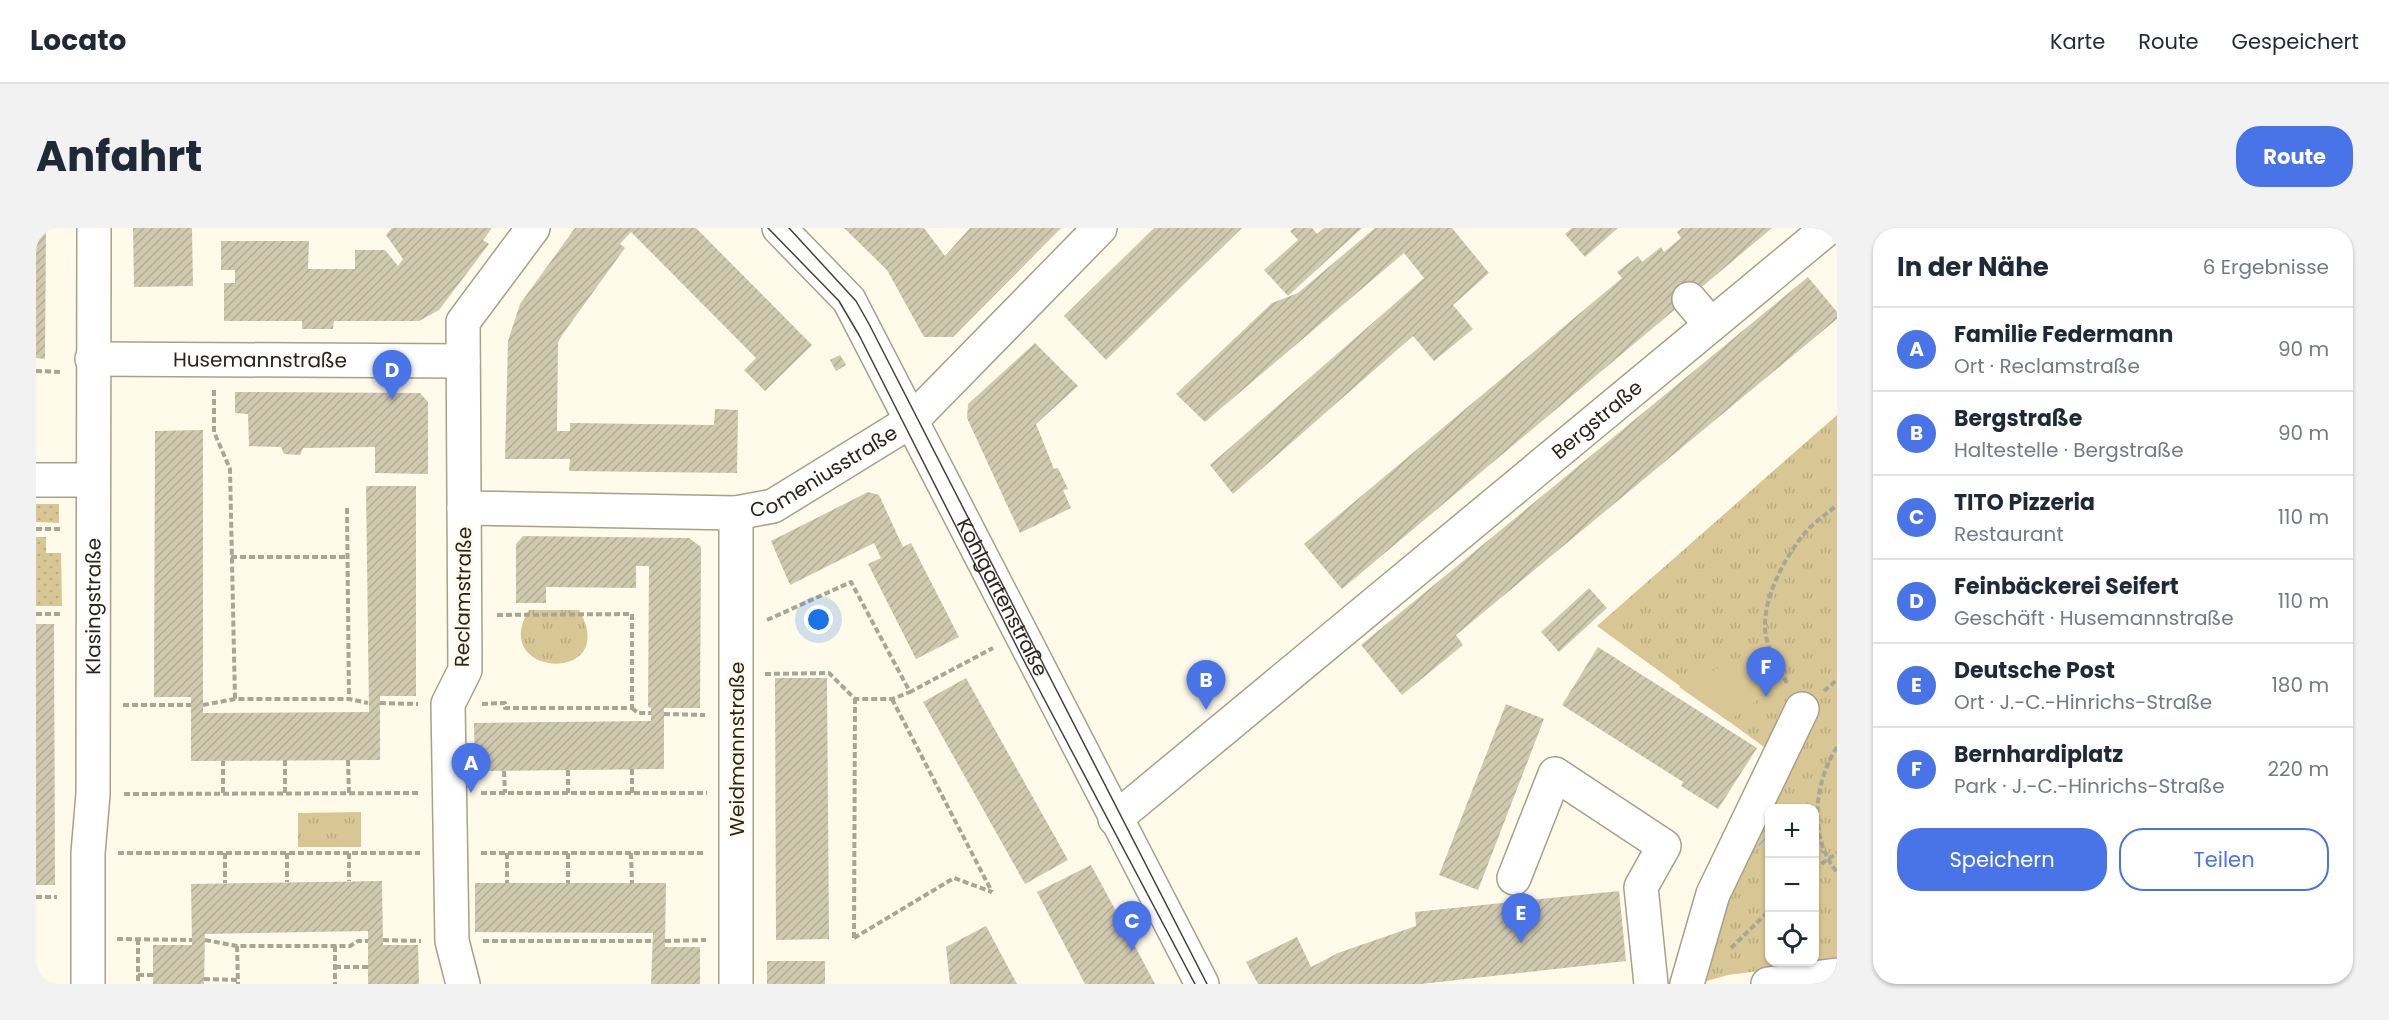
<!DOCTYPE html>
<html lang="de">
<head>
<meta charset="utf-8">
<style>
	body { margin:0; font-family:Poppins,sans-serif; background:#f2f2f3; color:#1f2937 }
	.controls { position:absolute; right:18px; bottom:18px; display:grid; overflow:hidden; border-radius:12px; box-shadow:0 2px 4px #0004 }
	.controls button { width:54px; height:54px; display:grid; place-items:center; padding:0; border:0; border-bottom:2px solid #e0e1e3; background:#fff; color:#1f2937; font:30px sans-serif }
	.you { position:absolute; left:783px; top:392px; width:21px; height:21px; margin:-15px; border:4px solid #fff; border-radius:50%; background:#1a73e8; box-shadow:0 0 0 9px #1a73e833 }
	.badge { display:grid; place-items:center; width:39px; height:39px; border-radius:50%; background:#4874e7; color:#fff; font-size:20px; font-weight:700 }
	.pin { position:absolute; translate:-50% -50px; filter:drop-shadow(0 2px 3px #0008) }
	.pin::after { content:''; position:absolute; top:32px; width:21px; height:18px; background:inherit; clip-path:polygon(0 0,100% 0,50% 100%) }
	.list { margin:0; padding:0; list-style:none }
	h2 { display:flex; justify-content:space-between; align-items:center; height:78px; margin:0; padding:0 24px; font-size:26px }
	h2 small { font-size:20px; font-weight:400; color:#747a83 }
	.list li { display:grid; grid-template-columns:39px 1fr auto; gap:18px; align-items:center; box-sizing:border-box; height:84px; padding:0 24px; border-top:2px solid #e0e1e3 }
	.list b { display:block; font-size:22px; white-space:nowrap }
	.list p { margin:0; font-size:20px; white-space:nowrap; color:#747a83 }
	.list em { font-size:20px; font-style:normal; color:#747a83 }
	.actions { display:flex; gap:12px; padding:18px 24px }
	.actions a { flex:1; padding:14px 0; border:2px solid #4874e7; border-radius:24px; text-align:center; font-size:21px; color:#4874e7 }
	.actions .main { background:#4874e7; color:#fff }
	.icon { flex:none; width:33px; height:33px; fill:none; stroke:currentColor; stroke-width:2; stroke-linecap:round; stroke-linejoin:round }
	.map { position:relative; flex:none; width:1801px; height:756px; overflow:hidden; border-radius:24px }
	header { display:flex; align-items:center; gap:36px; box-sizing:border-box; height:84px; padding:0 30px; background:#fff; border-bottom:2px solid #e0e1e3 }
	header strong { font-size:28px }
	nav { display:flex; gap:33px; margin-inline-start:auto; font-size:21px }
	.intro { display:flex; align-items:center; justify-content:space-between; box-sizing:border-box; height:144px; padding:0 36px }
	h1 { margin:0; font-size:42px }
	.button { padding:15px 27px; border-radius:24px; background:#4874e7; color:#fff; font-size:21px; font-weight:700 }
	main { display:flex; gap:36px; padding:0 36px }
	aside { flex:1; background:#fff; border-radius:24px; box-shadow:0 2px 4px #0004 }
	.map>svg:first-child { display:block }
</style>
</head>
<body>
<header>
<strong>Locato</strong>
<nav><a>Karte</a><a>Route</a><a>Gespeichert</a></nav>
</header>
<div class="intro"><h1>Anfahrt</h1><a class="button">Route</a></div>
<main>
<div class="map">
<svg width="1801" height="756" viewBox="0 0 1801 756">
	<defs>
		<pattern id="grass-dots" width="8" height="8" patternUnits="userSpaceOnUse" patternTransform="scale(1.5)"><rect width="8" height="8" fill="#d8c794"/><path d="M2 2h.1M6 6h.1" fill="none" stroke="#b9ab7f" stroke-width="1.8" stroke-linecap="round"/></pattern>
		<pattern id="park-tufts" width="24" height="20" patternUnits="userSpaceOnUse" patternTransform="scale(1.5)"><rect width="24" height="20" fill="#d8c794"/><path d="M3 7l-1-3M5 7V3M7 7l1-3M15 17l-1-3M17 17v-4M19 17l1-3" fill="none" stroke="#b9ab7f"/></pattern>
		<pattern id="building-hatch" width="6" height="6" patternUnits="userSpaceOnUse" patternTransform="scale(1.5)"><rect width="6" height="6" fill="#d0c8af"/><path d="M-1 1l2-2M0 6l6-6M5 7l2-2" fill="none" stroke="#b3ac96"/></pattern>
	</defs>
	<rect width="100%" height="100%" fill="#fffaea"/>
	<!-- grass -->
	<g fill="url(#grass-dots)">
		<polygon points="0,276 23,276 23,295 0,294"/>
		<polygon points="0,309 10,309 10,325 25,325 26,378 0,378"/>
	</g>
	<!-- park -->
	<g fill="url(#park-tufts)" fill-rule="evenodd">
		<path d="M1801 187V733L1692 747 1660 756 1725 582 1757 540 1561 398ZM1734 580H1778V734H1734Z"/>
		<path d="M493 382H543C586 457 451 450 493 382Z"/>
		<polygon points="325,584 325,619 262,619 262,585"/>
	</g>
	<!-- pitch -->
	<polygon fill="#d8c794" points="1729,418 1751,452 1692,493 1643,459"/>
	<!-- building -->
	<g fill="url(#building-hatch)">
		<polygon points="0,0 10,0 9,131 0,130"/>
		<polygon points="97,0 156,0 157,58 98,59"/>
		<polygon points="356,0 456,0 447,12 453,16 403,82 383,93 298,93 297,101 266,101 266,93 188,93 188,55 199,55 199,42 185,42 185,13 273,13 272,41 319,41 319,22 349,22 362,38 367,31 350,7"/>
		<polygon points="539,0 660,0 776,117 729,163 708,142 720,130 595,4 584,16 589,20 526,107 522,115 521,203 534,203 534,195 678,197 679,181 702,182 701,245 533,243 534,231 469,231 472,113 484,76"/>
		<polygon points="808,0 888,0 909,28 934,0 1025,0 917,109 888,109 851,42"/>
		<polygon points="1118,0 1206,0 1070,132 1028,88"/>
		<polygon points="1258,0 1276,0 1281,6 1288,0 1326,0 1252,68 1228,42 1262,12 1254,3"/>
		<polygon points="1339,0 1416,0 1453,45 1417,77 1437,101 1398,133 1377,108 1197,266 1174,237 1388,50 1368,25 1169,194 1140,166 1236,75 1262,65"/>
		<polygon points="1536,0 1582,0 1549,29 1529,6"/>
		<polygon points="1646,0 1736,0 1306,361 1268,316 1586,50 1581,44 1602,28 1606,34 1625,19 1628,24 1645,10 1641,4"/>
		<polygon points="1772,49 1801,84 1801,91 1420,407 1427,417 1366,467 1325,417"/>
		<polygon points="999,115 1042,158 1000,196 1018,241 1022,240 1032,261 1027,262 1035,280 984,305 931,190 932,176"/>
		<polygon points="804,127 810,137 800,143 794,132"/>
		<polygon points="199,164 384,165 392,174 392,246 339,245 339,219 267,220 264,227 248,226 245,219 213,218 212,186 199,185"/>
		<polygon points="167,202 167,485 333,484 330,258 380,258 380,468 344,468 344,532 155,533 155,469 118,469 119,203"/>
		<polygon points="832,264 843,267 867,319 875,315 923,409 880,431 832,336 845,330 838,315 754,357 735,313"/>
		<polygon points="487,308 653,310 665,319 664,480 628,480 628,541 439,543 438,495 615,493 615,480 612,479 613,338 600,338 600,360 510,359 510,375 480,375 480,316"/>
		<polygon points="1553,360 1571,380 1523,424 1505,404"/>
		<polygon points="0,396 18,396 19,657 0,657"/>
		<polygon points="1562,419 1721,520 1682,581 1645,558 1647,554 1526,477"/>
		<polygon points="739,450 791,450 793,711 740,712"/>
		<polygon points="930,450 1032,632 989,656 887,474"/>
		<polygon points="1470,476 1508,491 1442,662 1403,647"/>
		<polygon points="1734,590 1734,623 1721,617"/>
		<polygon points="1055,637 1092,705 1119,756 1049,756 1001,664"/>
		<polygon points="346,653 347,717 382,717 383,756 332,756 332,703 169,706 168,756 117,756 117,717 156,717 155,656"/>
		<polygon points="439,655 630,655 629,719 664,719 664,756 615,756 617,705 439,704"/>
		<polygon points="1583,663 1590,733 1385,756 1222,756 1210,734 1261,709 1275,739 1302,725 1380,698 1379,684"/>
		<polygon points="950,698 981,756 914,756 910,719"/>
		<rect x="731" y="733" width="58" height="23"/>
	</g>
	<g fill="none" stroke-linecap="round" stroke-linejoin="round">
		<defs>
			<g id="minor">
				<path id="s1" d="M743 0 813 72 1166 756"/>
				<polyline points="1653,71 1675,97"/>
				<path id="s2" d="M56 131 427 133"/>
				<polyline points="0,252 56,252"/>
				<path id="s3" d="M428 280 700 285 737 278 875 193 1064 0"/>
				<path id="s4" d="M1079 591 1792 0"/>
				<polyline points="1478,650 1519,546 1628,618 1605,659 1615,756"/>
				<path id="s5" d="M52 756V625L57 566 58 0"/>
				<polyline points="427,756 416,713 412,476 429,442 427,94 497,0"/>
				<polyline points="700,756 700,285"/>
				<polyline points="1651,756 1677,666 1766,481"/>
				<polyline points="1732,756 1801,747"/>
			</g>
		</defs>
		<!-- minor casing -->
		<use href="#minor" stroke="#a8a088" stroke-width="36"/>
		<!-- path -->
		<g stroke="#a9a597" stroke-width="4" stroke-dasharray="6 3" stroke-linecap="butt">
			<polyline points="0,143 26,144"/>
			<polyline points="178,162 178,204 194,241 199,471"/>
			<polyline points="311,280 313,471"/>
			<polyline points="0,301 26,301"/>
			<polyline points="195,329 312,329"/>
			<polyline points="0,386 26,386"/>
			<polyline points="731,392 815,354 874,464 957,420"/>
			<polyline points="729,446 793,445 819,471 856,471 874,464"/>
			<path d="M1751 455C1742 438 1730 420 1729 400 1728 370 1746 335 1764 311 1773 298 1789 287 1801 277"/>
			<polyline points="1788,463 1801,452"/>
			<polyline points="856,471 956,664"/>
			<polyline points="344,475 382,476"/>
			<polyline points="446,476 469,475 469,480 596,480 596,386 458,387"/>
			<polyline points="87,477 155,477"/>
			<polyline points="167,477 199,471 313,471 332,475"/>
			<polyline points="596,480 602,485 615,485"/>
			<polyline points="628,486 669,487"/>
			<path d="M1801 519C1778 555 1772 609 1801 644"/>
			<polyline points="249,532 249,565"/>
			<polyline points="312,532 313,565"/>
			<polyline points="596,541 596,565"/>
			<polyline points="532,542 532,565"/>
			<polyline points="468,543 469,565"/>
			<polyline points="187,565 187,533"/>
			<polyline points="445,565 671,565"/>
			<polyline points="88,566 383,565"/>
			<polyline points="82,625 384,625"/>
			<polyline points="189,625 189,655"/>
			<polyline points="251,625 251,654"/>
			<polyline points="313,625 313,653"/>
			<polyline points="445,625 669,625"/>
			<polyline points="471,625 471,655"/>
			<polyline points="532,625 532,655"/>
			<polyline points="595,625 596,655"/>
			<polyline points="1778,641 1801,625"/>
			<polyline points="0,669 21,669"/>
			<polyline points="818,710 819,471"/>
			<polyline points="818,710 918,650 956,664"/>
			<polyline points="81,711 156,712"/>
			<polyline points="102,711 102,756"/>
			<polyline points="169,712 201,718 314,718 322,713 332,713"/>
			<polyline points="347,712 385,713"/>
			<polyline points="447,713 617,713"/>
			<polyline points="629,713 670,712"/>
			<polyline points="201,718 202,756"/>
			<polyline points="299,718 299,756"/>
			<polyline points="1695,720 1734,682"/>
			<polyline points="299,739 332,739"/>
			<polyline points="102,747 117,747"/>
			<polyline points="168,751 202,752"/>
		</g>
		<!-- minor -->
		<use href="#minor" stroke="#fff" stroke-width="33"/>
		<!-- tram -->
		<g stroke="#444137" stroke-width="1.5">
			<polyline points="732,0 803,73 823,107 987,431 1159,756"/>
			<polyline points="753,0 820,73 833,96 1171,756"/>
		</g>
	</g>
	<g text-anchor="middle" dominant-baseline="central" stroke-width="6" stroke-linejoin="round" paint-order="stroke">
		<!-- street labels -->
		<g font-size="20" fill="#28251c" stroke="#fffaea">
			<text stroke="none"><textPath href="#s2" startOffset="168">Husemannstraße</textPath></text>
			<text stroke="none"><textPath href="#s4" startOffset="626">Bergstraße</textPath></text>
			<text stroke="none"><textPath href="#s3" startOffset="370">Comeniusstraße</textPath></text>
			<text transform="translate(427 369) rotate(-89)">Reclamstraße</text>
			<text stroke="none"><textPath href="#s1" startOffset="435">Kohlgartenstraße</textPath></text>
			<text stroke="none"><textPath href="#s5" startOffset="378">Klasingstraße</textPath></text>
			<text transform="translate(701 521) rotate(-90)">Weidmannstraße</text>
		</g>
	</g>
</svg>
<div class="controls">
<button>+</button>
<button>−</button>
<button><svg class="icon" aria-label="locate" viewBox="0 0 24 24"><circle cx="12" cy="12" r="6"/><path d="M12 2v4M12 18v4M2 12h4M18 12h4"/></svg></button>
</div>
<div class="you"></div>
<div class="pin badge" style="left:435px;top:565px">A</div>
<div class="pin badge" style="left:1170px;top:482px">B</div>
<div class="pin badge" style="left:1096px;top:723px">C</div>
<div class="pin badge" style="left:356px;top:172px">D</div>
<div class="pin badge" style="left:1485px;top:715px">E</div>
<div class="pin badge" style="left:1730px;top:469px">F</div>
</div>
<aside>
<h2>In der Nähe<small>6 Ergebnisse</small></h2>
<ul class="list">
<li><span class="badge">A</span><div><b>Familie Federmann</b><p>Ort · Reclamstraße</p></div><em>90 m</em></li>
<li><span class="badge">B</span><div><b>Bergstraße</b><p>Haltestelle · Bergstraße</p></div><em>90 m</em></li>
<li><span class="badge">C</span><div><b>TITO Pizzeria</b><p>Restaurant</p></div><em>110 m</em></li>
<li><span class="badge">D</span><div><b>Feinbäckerei Seifert</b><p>Geschäft · Husemannstraße</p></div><em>110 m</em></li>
<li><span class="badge">E</span><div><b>Deutsche Post</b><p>Ort · J.-C.-Hinrichs-Straße</p></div><em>180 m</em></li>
<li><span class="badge">F</span><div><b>Bernhardiplatz</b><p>Park · J.-C.-Hinrichs-Straße</p></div><em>220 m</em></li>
</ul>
<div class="actions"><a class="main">Speichern</a><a>Teilen</a></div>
</aside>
</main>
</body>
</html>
